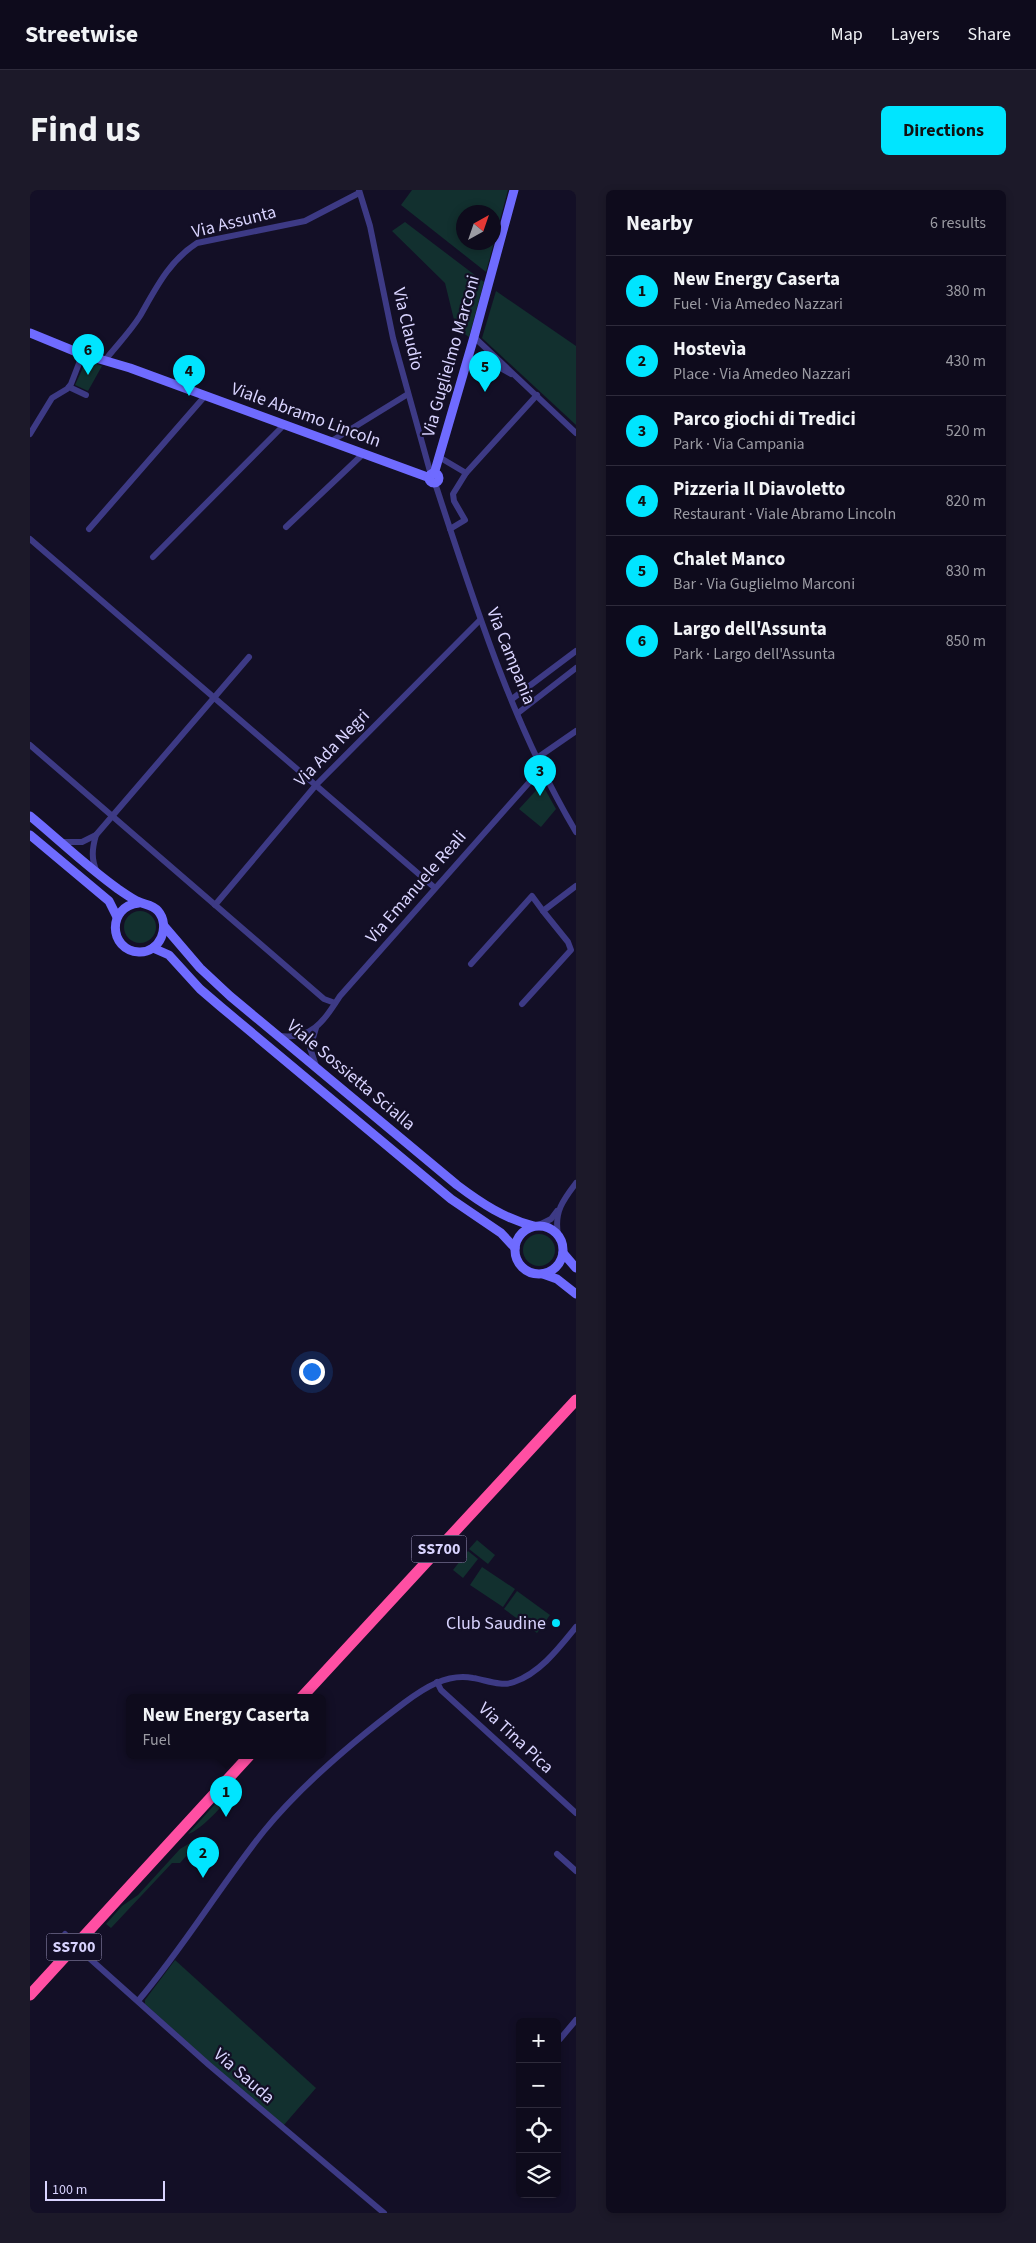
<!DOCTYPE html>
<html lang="en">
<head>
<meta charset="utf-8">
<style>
	body { margin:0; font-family:"Source Sans 3",sans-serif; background:#1c1929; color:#f1f3f6 }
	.controls { position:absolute; right:15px; bottom:15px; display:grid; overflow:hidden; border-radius:8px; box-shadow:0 2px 8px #0003 }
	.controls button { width:45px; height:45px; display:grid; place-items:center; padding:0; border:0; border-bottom:1px solid #2e2b3b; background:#0e0b1c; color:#f1f3f6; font:25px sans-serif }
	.compass { position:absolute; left:426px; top:15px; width:45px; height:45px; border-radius:50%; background:#0e0b1c; box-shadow:0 2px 8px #0003; rotate:40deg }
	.scale { position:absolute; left:15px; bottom:12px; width:120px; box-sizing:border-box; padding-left:5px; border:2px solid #d9d4ff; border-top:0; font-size:14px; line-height:18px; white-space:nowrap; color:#d9d4ff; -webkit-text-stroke:4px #130f26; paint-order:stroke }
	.you { position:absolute; left:281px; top:1181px; width:18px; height:18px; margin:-12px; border:4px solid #fff; border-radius:50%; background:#1a73e8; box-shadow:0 0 0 8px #1a73e833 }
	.badge { display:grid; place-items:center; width:32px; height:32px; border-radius:50%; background:#00e5ff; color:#111; font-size:16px; font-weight:700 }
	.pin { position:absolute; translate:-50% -41px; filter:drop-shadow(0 1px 2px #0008) }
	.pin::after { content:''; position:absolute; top:26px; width:18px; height:15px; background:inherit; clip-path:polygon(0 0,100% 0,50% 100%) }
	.popup { position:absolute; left:96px; top:1504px; width:200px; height:65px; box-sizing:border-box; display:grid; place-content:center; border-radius:8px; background:#0e0b1c; filter:drop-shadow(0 1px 4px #0005); font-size:16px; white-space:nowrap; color:#9b9ba3 }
	.popup b { font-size:19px; color:#f1f3f6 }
	.popup::after { content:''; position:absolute; left:50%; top:100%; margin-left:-10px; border:10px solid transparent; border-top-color:#0e0b1c }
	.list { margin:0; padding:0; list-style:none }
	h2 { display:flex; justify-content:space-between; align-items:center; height:65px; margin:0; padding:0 20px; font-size:21px }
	h2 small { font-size:16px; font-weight:400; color:#9b9ba3 }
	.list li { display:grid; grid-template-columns:32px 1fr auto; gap:15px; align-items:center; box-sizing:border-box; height:70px; padding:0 20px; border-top:1px solid #2e2b3b }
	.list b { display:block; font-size:19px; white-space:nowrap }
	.list p { margin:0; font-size:16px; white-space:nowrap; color:#9b9ba3 }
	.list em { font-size:16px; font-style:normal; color:#9b9ba3 }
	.icon { flex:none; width:28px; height:28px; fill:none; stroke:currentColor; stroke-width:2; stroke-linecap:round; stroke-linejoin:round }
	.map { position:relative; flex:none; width:546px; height:2023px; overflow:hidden; border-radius:8px }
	header { display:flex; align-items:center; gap:30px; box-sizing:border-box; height:70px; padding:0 25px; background:#0e0b1c; border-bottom:1px solid #2e2b3b }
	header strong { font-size:24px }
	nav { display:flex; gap:28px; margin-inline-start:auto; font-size:18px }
	.intro { display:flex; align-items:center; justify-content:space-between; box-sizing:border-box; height:120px; padding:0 30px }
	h1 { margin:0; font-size:35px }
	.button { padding:12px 22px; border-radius:8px; background:#00e5ff; color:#111; font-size:18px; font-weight:700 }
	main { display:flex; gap:30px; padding:0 30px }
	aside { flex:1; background:#0e0b1c; border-radius:8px; box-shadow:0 2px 8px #0003 }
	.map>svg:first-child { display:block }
</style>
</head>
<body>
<header>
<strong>Streetwise</strong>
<nav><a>Map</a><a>Layers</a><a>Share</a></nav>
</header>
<div class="intro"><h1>Find us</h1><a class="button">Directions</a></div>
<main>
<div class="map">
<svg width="546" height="2023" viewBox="0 0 546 2023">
	<rect width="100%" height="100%" fill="#130f26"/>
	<!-- green -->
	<g fill="#12302f" fill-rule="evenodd">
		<path d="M382 0H478L456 82 371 15ZM433 22H463V52H433Z"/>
		<polygon points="375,32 454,92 439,147 426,138 415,93 362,41"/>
		<polygon points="466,101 546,156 546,235 452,148"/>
		<polygon points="56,171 59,171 72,176 58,201 45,195"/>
		<polygon points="512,594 526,619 511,637 489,619"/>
		<circle cx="110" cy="737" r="16"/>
		<circle cx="509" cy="1060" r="16"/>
		<polygon points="447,1350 465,1365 458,1374 439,1359"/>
		<polygon points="438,1361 448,1369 433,1388 423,1380"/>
		<polygon points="452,1377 485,1399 473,1417 440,1395"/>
		<polygon points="487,1401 520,1425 507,1443 474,1419"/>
		<path d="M207 1590C205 1605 172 1640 158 1644Z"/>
		<polygon points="165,1650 170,1656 168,1661 161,1655 156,1664 157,1665 150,1673 142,1673 81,1738 76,1734 92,1716 108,1705 150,1659"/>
		<polygon points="145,1770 286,1898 253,1936 192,1884 115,1814 115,1810"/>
	</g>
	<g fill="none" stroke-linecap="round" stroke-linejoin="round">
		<!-- street -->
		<g stroke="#3d3a85" stroke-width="6">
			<polyline points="329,0 340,36 363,148 401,285"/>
			<polyline points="444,147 546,243"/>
			<path d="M76 169C87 155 100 142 110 126 126 98 139 71 167 53L275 31 329 3"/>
			<path d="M435 179C452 165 463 174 481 184"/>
			<polyline points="39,197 56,205"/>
			<polyline points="0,244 22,208 37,199 41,194 53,163"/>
			<polyline points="300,252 378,204"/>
			<polyline points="409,267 436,283 507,205"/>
			<path d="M405 293C444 412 482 534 546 642"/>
			<polyline points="256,337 333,264"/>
			<polyline points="59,339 175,206"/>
			<polyline points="420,339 435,330 424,311 423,304 436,283"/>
			<polyline points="0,349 405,698"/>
			<polyline points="123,367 254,235"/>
			<polyline points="482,509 546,461"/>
			<polyline points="488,523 546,478"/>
			<polyline points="0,555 294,809 305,813"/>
			<polyline points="507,568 546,541"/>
			<path d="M66 645C62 659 61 669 67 682"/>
			<polyline points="31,652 52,652 66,645 219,467"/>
			<polyline points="185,715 286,595 450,430"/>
			<polyline points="441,774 502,706 513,721"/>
			<polyline points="492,814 541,760 538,752 513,721 546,696"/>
			<path d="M249 846C282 850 293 832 310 806L511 579"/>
			<polyline points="286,876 280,858 286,838"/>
			<polyline points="509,1035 521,1029 527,1021"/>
			<path d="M528 1044C524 1022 533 1010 546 993"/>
			<polyline points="407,1492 411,1500 546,1623"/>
			<polyline points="527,1664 546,1681"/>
			<polyline points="58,1767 179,1875 354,2023"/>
			<path d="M108 1811C154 1757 190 1696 234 1641 273 1593 325 1550 374 1513 394 1498 417 1483 443 1488 456 1490 472 1497 484 1492 510 1483 529 1458 546 1437"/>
			<polyline points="530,1849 546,1830"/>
		</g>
		<!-- secondary -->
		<g stroke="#6f6bff" stroke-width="9">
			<polyline points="0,143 49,163 100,178 400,288"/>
			<circle cx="404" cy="288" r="5"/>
			<polyline points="404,284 444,147 484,0"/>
			<path d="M0 626C29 650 57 677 88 699 94 703 101 708 107 711 114 715 122 714 128 721 141 736 130 763 109 762 78 760 77 716 109 713"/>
			<polyline points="0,645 79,711 87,727"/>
			<path d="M134 736 170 778 200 806 427 995C451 1013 475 1029 504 1036"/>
			<polyline points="123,758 139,765 170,799 191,817 421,1009 471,1043 485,1058"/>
			<circle cx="509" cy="1060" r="24"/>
			<polyline points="533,1063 546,1078"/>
			<polyline points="513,1084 527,1089 546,1104"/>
		</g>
		<!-- highway -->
		<g stroke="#ff4fa3" stroke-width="11">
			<polyline points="271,1508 546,1210"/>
			<polyline points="0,1805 219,1566"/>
		</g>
		<!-- street-bridge -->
		<polyline stroke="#3d3a85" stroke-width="6" points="35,1744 58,1767"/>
	</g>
	<!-- markers -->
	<circle fill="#00e5ff" stroke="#130f26" stroke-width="2" cx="526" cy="1433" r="5"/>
	<g text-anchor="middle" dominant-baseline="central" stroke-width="4.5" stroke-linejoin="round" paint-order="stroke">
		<!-- shield labels -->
		<g fill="#130f26" stroke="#9e99be" stroke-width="1">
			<rect x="381.5" y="1345.5" width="55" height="27" rx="4"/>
			<rect x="16.5" y="1743.5" width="55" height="27" rx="4"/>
		</g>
		<g font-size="16" font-weight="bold" fill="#d9d4ff">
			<text x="409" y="1359">SS700</text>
			<text x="44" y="1757">SS700</text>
		</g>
		<!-- street labels -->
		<g font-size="18" fill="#d9d4ff" stroke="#130f26">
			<text transform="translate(204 32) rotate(-14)">Via Assunta</text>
			<text transform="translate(378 139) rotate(77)">Via Claudio</text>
			<text transform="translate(421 166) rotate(-74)">Via Guglielmo Marconi</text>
			<text transform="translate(276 225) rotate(20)">Viale Abramo Lincoln</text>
			<text transform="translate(481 466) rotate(68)">Via Campania</text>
			<text transform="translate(302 558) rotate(-46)">Via Ada Negri</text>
			<text transform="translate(386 697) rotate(-49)">Via Emanuele Reali</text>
			<text transform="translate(321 885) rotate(40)">Viale Sossietta Scialla</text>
			<text transform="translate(486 1548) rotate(43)">Via Tina Pica</text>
			<text transform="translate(214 1886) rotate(41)">Via Sauda</text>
		</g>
		<!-- poi labels -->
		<g font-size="18" fill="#d9d4ff" stroke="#130f26" text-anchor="end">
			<text x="516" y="1433">Club Saudine</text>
		</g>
	</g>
</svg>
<div class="controls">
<button>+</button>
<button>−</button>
<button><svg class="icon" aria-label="locate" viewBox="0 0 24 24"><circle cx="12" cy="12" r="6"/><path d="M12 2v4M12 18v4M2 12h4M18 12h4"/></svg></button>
<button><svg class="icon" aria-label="layers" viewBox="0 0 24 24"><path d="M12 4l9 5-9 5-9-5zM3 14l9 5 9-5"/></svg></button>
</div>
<svg class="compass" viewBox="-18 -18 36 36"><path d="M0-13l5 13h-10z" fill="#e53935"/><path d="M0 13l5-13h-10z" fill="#9b9ba3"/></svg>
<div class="scale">100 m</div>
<div class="you"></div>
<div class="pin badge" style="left:196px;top:1627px">1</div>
<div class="popup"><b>New Energy Caserta</b>Fuel</div>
<div class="pin badge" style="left:173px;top:1688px">2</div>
<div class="pin badge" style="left:510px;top:606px">3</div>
<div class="pin badge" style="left:159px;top:206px">4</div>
<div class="pin badge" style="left:455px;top:202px">5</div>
<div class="pin badge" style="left:58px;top:185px">6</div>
</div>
<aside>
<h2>Nearby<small>6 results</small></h2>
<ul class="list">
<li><span class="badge">1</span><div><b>New Energy Caserta</b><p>Fuel · Via Amedeo Nazzari</p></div><em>380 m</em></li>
<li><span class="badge">2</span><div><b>Hostevìa</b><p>Place · Via Amedeo Nazzari</p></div><em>430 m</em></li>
<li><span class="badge">3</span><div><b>Parco giochi di Tredici</b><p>Park · Via Campania</p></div><em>520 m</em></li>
<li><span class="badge">4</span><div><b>Pizzeria Il Diavoletto</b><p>Restaurant · Viale Abramo Lincoln</p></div><em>820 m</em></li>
<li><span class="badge">5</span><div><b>Chalet Manco</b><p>Bar · Via Guglielmo Marconi</p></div><em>830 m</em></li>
<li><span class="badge">6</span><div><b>Largo dell'Assunta</b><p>Park · Largo dell'Assunta</p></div><em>850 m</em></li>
</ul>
</aside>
</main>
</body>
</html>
